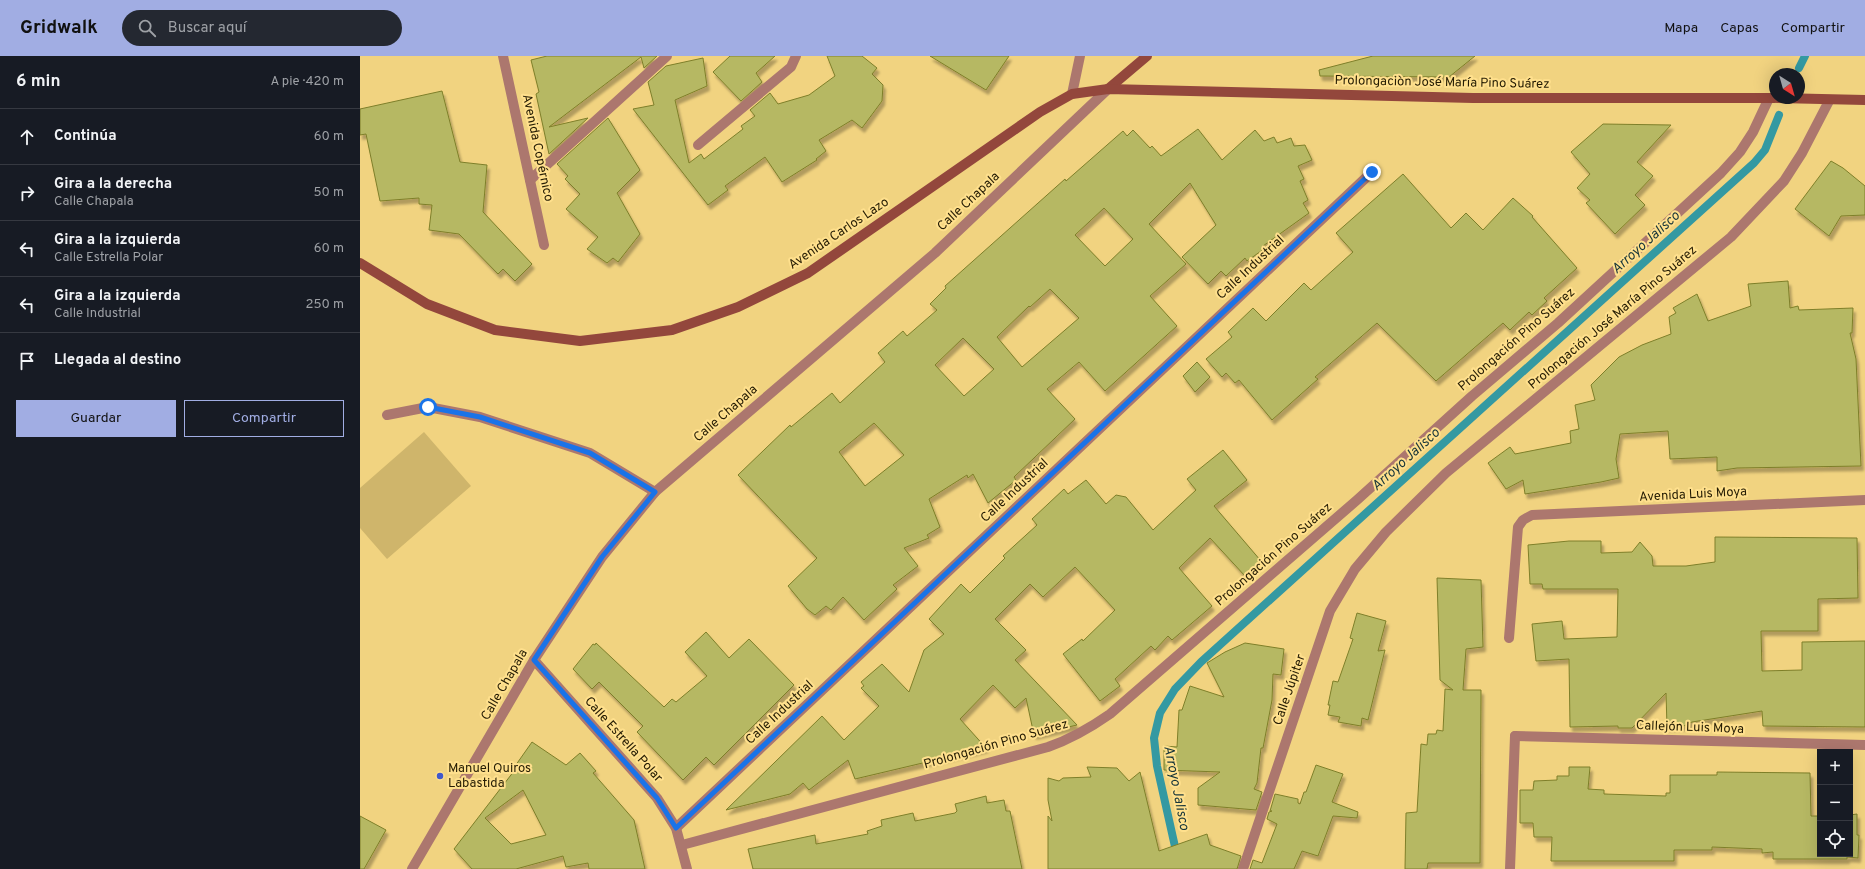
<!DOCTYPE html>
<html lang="es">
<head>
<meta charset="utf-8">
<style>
	body { margin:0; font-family:Overpass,sans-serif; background:#242831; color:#f1f3f6 }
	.controls { position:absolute; right:12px; bottom:12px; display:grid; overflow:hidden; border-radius:0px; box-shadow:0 4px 16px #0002 }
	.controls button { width:36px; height:36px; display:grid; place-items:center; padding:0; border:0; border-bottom:1px solid #363941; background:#171b24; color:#f1f3f6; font:20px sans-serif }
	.compass { position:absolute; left:1409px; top:12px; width:36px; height:36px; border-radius:50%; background:#171b24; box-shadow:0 4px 16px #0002; rotate:143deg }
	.stop { position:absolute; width:12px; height:12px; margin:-9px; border:3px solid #1a73e8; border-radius:50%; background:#fff }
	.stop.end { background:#1a73e8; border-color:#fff; box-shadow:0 1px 4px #0008 }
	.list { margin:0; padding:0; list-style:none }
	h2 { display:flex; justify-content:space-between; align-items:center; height:52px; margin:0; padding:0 16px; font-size:17px }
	h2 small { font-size:13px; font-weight:400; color:#9ea1a6 }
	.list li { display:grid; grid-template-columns:26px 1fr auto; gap:12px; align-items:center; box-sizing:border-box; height:56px; padding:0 16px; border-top:1px solid #363941 }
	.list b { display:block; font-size:15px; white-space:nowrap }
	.list p { margin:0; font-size:13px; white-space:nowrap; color:#9ea1a6 }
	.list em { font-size:13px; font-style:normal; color:#9ea1a6 }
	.actions { display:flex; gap:8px; padding:12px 16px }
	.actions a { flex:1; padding:9px 0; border:1px solid #a1ade3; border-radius:0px; text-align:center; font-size:14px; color:#a1ade3 }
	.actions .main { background:#a1ade3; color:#111 }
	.icon { flex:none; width:22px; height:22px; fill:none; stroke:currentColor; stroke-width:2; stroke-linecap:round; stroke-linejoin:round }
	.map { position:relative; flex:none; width:1505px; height:813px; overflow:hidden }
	header { display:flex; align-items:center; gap:24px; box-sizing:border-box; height:56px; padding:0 20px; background:#a1ade3; color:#111 }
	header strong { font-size:19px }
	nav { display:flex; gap:22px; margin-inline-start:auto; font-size:14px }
	.search { width:280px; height:36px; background:#242831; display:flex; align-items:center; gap:10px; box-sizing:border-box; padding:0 14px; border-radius:22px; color:#9ea1a6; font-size:15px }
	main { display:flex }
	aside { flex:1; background:#171b24 }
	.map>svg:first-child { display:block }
</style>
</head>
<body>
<header>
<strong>Gridwalk</strong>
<div class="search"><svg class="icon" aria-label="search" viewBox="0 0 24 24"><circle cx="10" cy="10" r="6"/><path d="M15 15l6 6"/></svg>Buscar aquí</div>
<nav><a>Mapa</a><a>Capas</a><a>Compartir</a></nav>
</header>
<main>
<aside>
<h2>6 min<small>A pie · 420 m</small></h2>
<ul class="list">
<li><svg class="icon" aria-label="ahead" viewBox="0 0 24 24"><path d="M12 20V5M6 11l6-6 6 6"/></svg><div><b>Continúa</b></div><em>60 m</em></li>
<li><svg class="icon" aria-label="right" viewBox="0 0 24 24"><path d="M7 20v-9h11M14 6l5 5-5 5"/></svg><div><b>Gira a la derecha</b><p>Calle Chapala</p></div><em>50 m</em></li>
<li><svg class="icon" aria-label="left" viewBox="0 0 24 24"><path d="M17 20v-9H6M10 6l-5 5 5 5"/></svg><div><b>Gira a la izquierda</b><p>Calle Estrella Polar</p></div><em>60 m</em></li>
<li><svg class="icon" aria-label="left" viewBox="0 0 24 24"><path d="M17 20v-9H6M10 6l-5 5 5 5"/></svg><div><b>Gira a la izquierda</b><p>Calle Industrial</p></div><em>250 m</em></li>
<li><svg class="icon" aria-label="arrive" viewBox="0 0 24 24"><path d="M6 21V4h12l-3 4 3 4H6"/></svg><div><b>Llegada al destino</b></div></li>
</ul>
<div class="actions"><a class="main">Guardar</a><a>Compartir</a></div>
</aside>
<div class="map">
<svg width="1505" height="813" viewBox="0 0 1505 813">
	<defs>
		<filter id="shadow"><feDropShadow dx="2.5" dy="4.5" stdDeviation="1" flood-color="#0004"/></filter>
	</defs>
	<rect width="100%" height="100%" fill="#f1d380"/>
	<!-- green -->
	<polygon fill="#cfb56b" points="64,376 111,430 27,503 0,472 0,432"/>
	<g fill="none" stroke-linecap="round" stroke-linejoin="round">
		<!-- stream -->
		<g stroke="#3499a2" stroke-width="8">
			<polyline points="1439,12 1445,0"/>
			<polyline points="820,813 797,710 794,682 800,657 815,633 841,606 1394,107 1405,94 1419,59"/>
		</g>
	</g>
	<!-- building -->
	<g fill="#b6b864" stroke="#7e7f29" fill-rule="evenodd" filter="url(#shadow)">
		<polygon points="187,0 297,0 284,12 281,1 189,71 228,62 189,98 176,38 179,36 171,4"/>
		<polygon points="370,0 415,0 396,17 402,26 381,45 353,16"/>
		<polygon points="467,0 502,0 517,12 512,18 523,29 522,45 502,72 492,64 459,84 466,95 456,103 457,104 422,126 405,101 365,130 368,134 348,149 273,53 294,49 288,26 306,10 343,2 347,30 315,44 329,107 341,98 344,103 383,73 381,70 395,60 390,54 410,37 418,48 449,39 475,20"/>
		<polygon points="570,0 649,0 626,34"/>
		<polygon points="1013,0 1115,0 1089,21 960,20 959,14"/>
		<polygon points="82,35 100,106 127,109 123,156 172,208 155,225 143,213 138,218 99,178 69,174 72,149 59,148 59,142 20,145 6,78 0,79 0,53"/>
		<polygon points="248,62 280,114 257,137 280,178 258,206 253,202 247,207 227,193 238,181 206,153 220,138 205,123 208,120 197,108"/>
		<polygon points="1243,68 1311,69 1277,106 1293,120 1275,139 1285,149 1255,178 1226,147 1230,144 1217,132 1230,118 1211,96"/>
		<path d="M838 73 862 104 895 74 904 85 914 81 917 87 931 82 934 90 945 89 952 104 938 110 944 123 940 125 948 144 943 147 949 157 903 190 904 193 887 205 885 202 866 220 861 215 848 228 822 201 856 169 830 127 789 168 826 208 790 240 817 270 745 335 719 306 687 333 715 363 654 421 656 424 628 447 613 418 608 422 607 419 569 443 580 471 567 479 569 482 544 492 558 510 533 529 537 533 504 564 483 541 471 554 466 550 455 559 447 553 428 530 457 502 378 419 430 369 431 371 472 337 480 347 525 306 518 297 543 275 547 280 577 254 570 248 586 232 585 230 705 123 706 125 763 75 767 80 773 74 790 92 792 90 801 100ZM744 152 773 183 745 210 715 179ZM690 233 719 262 662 311 637 281 669 250 670 251ZM603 282 634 313 604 340 575 309ZM514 367 544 399 505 430 479 396Z"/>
		<polygon points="1471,105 1483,112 1505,130 1505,159 1481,160 1469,180 1435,153"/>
		<polygon points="1043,118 1091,172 1106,157 1123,174 1153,142 1173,160 1172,161 1217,212 1184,242 1187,245 1172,259 1169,256 1150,274 1143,267 1076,325 1017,267 955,321 958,323 912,364 879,324 875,327 866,317 862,321 846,303 872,281 868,276 893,252 906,265 944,227 951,234 993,196 976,177"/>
		<polygon points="1428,225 1430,252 1438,250 1439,254 1493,252 1492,277 1490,277 1496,303 1501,410 1377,412 1357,415 1357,401 1310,403 1308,375 1260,378 1256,403 1259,422 1241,426 1165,438 1163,424 1146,433 1128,407 1150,391 1155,398 1211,387 1210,375 1219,373 1215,349 1235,344 1231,329 1259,301 1282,289 1311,278 1309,261 1316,257 1313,252 1337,238 1348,265 1391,250 1388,228"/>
		<polygon points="837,306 850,321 835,336 823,320"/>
		<polygon points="863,394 887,424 854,450 901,505 885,520 850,482 819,512 852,550 812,584 808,580 795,594 791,590 755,623 760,630 740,645 703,598 722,583 723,585 755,554 715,511 683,541 670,528 635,563 666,594 655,604 717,669 674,679 666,642 655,652 633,629 600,663 626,692 495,723 488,704 449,734 443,727 430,738 366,754 462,660 484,684 519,650 501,632 504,630 501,626 522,608 549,636 564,594 584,578 569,563 601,528 610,537 645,502 643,500 677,469 672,463 704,433 708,438 726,424 746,448 756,439 766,441 793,474 836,434 827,423"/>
		<polygon points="1355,481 1497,482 1498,542 1458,543 1458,575 1401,575 1402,615 1442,614 1442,586 1505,585 1505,671 1403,670 1402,655 1332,666 1324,670 1307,671 1306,637 1272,672 1258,672 1258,670 1210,671 1209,603 1176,605 1172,568 1202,565 1204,583 1257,581 1258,533 1183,533 1182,528 1170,528 1168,489 1209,485 1241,485 1241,497 1272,496 1280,486 1292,500 1293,510 1326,510 1355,506"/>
		<polygon points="1077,522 1121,524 1123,591 1106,593 1103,634 1121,634 1120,807 1068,807 1067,813 1045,813 1046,757 1057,756 1061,688 1067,689 1068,678 1076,678 1077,674 1083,675 1085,633 1093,634 1080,624"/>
		<polygon points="997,557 1026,565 1018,595 1025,594 1008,664 1002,662 1001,670 978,666 980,661 968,659 970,649 968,649 973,625 978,626 993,583 990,582"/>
		<polygon points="346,576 369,602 389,583 434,629 354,709 346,701 323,724 277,676 283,670 239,626 232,633 213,613 233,588 235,589 236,587 304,651 312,643 316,646 347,620 325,596"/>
		<polygon points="885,587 924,593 921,619 913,618 912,644 903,692 901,692 897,727 894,733 902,736 896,754 838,749 838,732 860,716 804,714 804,690 817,691 819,654 822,654 830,630 864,641 847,607 865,596"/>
		<path d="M172 686 206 709 220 697 236 715 233 717 274 764 285 813H229L228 807 206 811 203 800 156 813H112L94 793 154 715 153 713ZM163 734 186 779 151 788 125 762Z"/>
		<polygon points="956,709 983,718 972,746 998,756 997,762 973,760 958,800 942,795 934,813 890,813 893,804 902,807 917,768 907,763 909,756 912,755 910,755 915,738 938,743 938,747 940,748 944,736 946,736"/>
		<polygon points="727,711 757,712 769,725 780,716 799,795 847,778 850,789 881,800 877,813 688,813 688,760 692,765 688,744 688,722 699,725 703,722 731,721"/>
		<polygon points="1209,711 1230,711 1228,733 1244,734 1244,738 1306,740 1306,737 1310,737 1310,719 1357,719 1357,716 1450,717 1451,760 1460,760 1460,798 1490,798 1490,759 1497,758 1497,779 1499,779 1498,802 1487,801 1487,803 1413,803 1413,796 1402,797 1402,793 1352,791 1352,794 1314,794 1314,805 1191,805 1192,781 1174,781 1173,767 1160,767 1160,734 1173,734 1174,725 1197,724 1197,720 1209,720"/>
		<polygon points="626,740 627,747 644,744 646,755 650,755 662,813 393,813 388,793 455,779 456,788 508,778 507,775 522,770 521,764 553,757 555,765 595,757 597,755 595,748"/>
		<polygon points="0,760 26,774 4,813 0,813"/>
	</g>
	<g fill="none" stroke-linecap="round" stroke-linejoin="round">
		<!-- service -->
		<g stroke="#ac776e" stroke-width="10">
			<polyline points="27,359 68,351 120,361 230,397 295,436"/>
			<polyline points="1155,680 1505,689"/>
		</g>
		<!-- minor -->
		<g stroke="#ac776e" stroke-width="10">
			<polyline points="143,0 184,189"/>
			<polyline points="712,38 720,0"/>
			<polyline points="338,89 431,11 436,0"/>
			<polyline points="170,124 307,0"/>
			<polyline points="1149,582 1158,471 1163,464 1172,459 1505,444"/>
			<polyline points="174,604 297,742 316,772 327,813"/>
			<polyline points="316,772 1012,116"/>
			<path d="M322 789 688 691C711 683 730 672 750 658L997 444 1112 340 1198 267 1361 117 1380 96 1393 76 1409 42"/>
			<polyline points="883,813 970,555 995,513 1026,476 1086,417 1371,181 1424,125 1442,97 1469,45"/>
			<polyline points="1150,813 1155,680"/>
		</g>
		<!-- tertiary -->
		<polyline stroke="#ac776e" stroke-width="10" points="52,813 174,604 242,501 295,436 575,197 748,33"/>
		<!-- secondary -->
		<g stroke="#93473c" stroke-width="10">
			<polyline points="748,33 787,0"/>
			<polyline points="1418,42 1505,44"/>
			<polyline points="0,207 67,248 135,274 220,285 312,274 378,251 448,217 680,56 712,38 748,33 1113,42 1415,42"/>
		</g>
	</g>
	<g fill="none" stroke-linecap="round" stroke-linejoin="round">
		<!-- route -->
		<polyline stroke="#1a73e8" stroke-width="5" points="68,351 120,361 230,397 295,436 242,501 174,604 297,742 316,772 1012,116"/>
	</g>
	<!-- markers -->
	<circle fill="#4058cb" stroke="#ffe08d" stroke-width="1.5" cx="80" cy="720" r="4"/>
	<g text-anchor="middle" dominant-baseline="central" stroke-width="4" stroke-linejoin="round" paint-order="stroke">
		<!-- street labels -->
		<g font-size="13" fill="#251c03" stroke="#ffe08d">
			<text transform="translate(1082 27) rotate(1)">Prolongaciòn José María Pino Suárez</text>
			<text transform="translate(177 92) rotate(78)">Avenida Copérnico</text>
			<text transform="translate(609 146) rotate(-43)">Calle Chapala</text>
			<text transform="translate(479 178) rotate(-34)">Avenida Carlos Lazo</text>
			<text transform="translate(891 212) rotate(-43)">Calle Industrial</text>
			<text transform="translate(1253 262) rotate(-40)">Prolongación José María Pino Suárez</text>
			<text transform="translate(1157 284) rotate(-41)">Prolongación Pino Suárez</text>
			<text transform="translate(366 358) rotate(-41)">Calle Chapala</text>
			<text transform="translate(655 435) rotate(-43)">Calle Industrial</text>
			<text transform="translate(1333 439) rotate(-3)">Avenida Luis Moya</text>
			<text transform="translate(914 499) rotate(-41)">Prolongación Pino Suárez</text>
			<text transform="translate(145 629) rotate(-60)">Calle Chapala</text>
			<text transform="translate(930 634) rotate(-71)">Calle Júpiter</text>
			<text transform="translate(420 657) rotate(-43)">Calle Industrial</text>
			<text transform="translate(1330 672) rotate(2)">Callejón Luis Moya</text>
			<text transform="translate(263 684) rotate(48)">Calle Estrella Polar</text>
			<text transform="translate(636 689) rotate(-16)">Prolongación Pino Suárez</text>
		</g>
		<!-- poi labels -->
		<g font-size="13" fill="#251c03" stroke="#ffe08d" text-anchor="start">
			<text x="88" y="713">Manuel Quiros<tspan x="88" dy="15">Labastida</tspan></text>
		</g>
		<!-- water labels -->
		<g font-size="14" font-style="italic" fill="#163439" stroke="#ffe08d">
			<text transform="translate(1286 187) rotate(-42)">Arroyo Jalisco</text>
			<text transform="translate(1046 404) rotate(-42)">Arroyo Jalisco</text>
			<text transform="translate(816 732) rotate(79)">Arroyo Jalisco</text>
		</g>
	</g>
</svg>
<div class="controls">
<button>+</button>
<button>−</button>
<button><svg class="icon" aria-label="locate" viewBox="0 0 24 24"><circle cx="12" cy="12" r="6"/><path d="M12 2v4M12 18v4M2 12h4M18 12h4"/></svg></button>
</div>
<svg class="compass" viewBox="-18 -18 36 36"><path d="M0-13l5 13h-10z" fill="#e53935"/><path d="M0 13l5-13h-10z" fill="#9ea1a6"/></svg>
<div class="stop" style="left:68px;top:351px"></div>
<div class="stop end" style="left:1012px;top:116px"></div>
</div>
</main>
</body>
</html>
